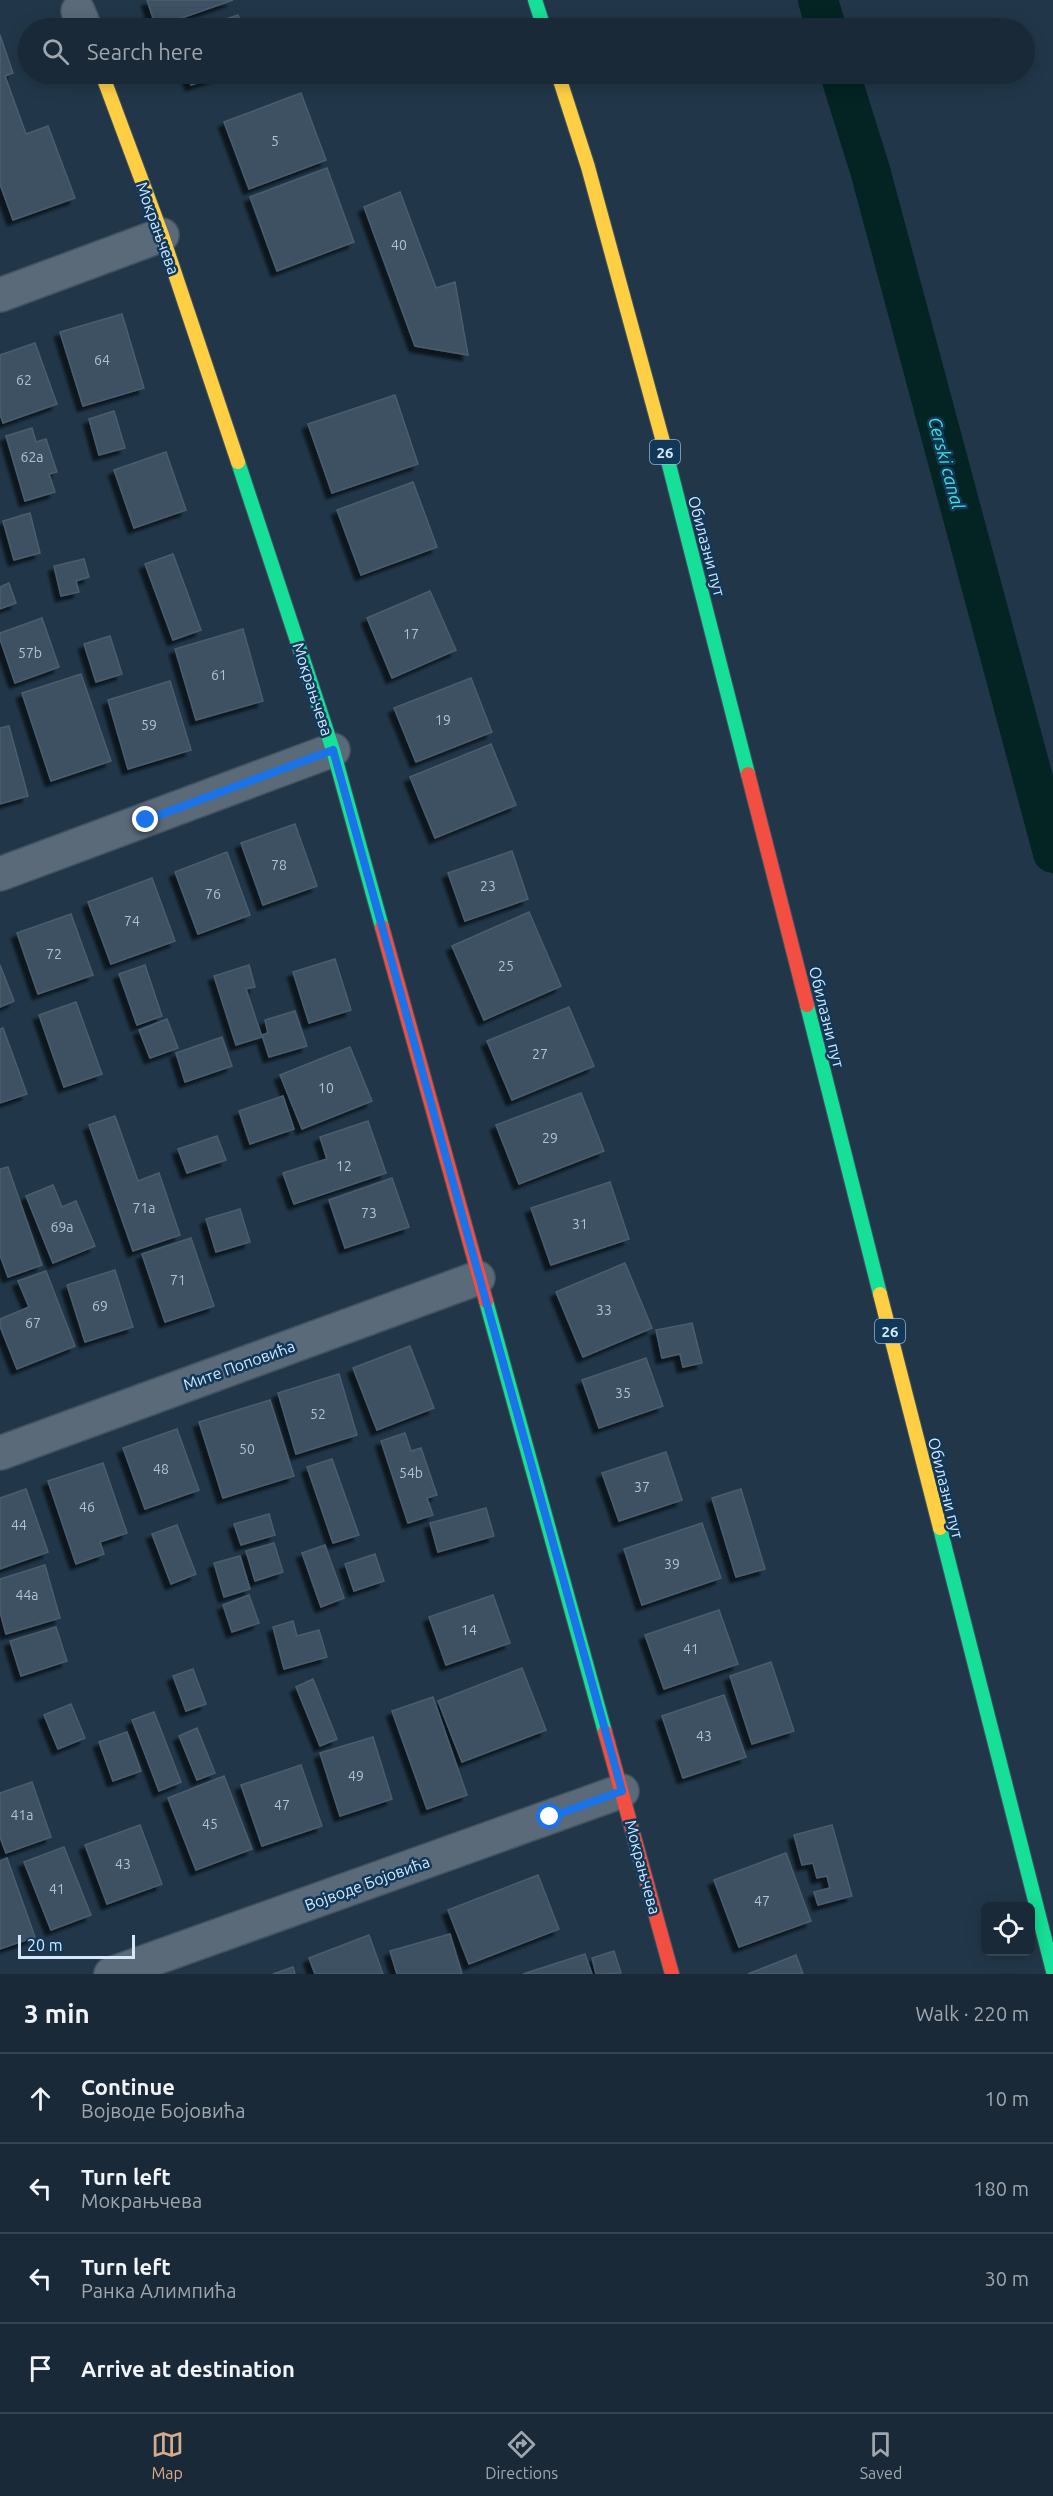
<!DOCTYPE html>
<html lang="en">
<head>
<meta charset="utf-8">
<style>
	body { margin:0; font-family:Ubuntu,sans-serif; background:#22313f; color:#f1f3f6 }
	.controls { position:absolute; right:18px; bottom:18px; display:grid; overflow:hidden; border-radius:9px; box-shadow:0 3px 15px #0003 }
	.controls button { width:54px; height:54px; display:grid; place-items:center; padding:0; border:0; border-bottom:2px solid #374552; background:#192937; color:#f1f3f6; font:30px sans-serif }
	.scale { position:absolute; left:18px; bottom:15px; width:117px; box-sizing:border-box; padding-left:6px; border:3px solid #d3e8fd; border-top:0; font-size:16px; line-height:21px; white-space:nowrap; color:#d3e8fd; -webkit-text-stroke:4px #113859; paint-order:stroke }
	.stop { position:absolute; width:18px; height:18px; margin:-14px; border:4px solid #1a73e8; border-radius:50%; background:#fff }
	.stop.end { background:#1a73e8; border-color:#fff; box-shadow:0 2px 6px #0008 }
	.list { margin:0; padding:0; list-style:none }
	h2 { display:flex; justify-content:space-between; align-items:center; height:78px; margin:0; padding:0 24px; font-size:26px }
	h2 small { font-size:20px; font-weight:400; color:#9fa6ad }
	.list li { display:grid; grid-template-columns:39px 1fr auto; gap:18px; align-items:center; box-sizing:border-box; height:90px; padding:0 24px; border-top:2px solid #374552 }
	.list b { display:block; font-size:22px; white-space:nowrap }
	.list p { margin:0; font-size:20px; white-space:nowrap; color:#9fa6ad }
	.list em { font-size:20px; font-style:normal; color:#9fa6ad }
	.icon { flex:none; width:33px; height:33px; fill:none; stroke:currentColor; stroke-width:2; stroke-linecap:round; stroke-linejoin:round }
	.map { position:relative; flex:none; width:1053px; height:1974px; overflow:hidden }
	.search { position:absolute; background:#192937; box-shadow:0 3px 15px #0003; left:18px; right:18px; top:18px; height:66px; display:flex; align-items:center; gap:15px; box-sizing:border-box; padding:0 21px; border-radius:33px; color:#9fa6ad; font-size:22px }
	.sheet { height:438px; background:#192937 }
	nav { display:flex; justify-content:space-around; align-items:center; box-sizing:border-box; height:84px; border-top:2px solid #374552; background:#192937; font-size:16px; color:#9fa6ad }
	nav a { display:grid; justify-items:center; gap:3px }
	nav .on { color:#d6ab8b }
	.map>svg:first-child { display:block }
</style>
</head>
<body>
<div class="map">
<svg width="1053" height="1974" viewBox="0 0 1053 1974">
	<defs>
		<filter id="shadow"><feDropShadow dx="-5.5" dy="5.5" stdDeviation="1.5" flood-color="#0009"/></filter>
	</defs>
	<rect width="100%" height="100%" fill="#213749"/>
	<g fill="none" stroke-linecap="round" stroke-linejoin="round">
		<!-- canal -->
		<g stroke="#032423" stroke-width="40">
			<polyline points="818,0 826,28"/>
			<polyline points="840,74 870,170 1053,853"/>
		</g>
	</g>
	<!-- building -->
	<g fill="#3c5162" stroke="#4b5d6d" stroke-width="1.5" filter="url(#shadow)">
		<polygon points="147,0 233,0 156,27"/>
		<polygon points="238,15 243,28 199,28"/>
		<polygon points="0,35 13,73 5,76 26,134 48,126 75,198 13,220 0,184"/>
		<polygon points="187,74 225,74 191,85"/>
		<polygon points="301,93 326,160 249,189 224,122"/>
		<polygon points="327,168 354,242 277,271 250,197"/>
		<polygon points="400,192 436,288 455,282 468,355 415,346 364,207"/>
		<polygon points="122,314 144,388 83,406 60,332"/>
		<polygon points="35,343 57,404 3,423 0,414 0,355"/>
		<polygon points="395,395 418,464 332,493 308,424"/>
		<polygon points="114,411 125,448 99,455 89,419"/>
		<polygon points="32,428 36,442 46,439 57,472 49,474 55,492 25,501 6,436"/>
		<polygon points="166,452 186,510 134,528 114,470"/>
		<polygon points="413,482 437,547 361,575 337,510"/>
		<polygon points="30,513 40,553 14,560 3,521"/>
		<polygon points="173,554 201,630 173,640 145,564"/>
		<polygon points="84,559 89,577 76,581 79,592 61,596 54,566"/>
		<polygon points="9,583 16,603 0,609 0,587"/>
		<polygon points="430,591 456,650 392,678 367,618"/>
		<polygon points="42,618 59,667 15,683 0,639 0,633"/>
		<polygon points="243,629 263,701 196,720 175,649"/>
		<polygon points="110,636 122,674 96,682 84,644"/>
		<polygon points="81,674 111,761 51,781 22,693"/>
		<polygon points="471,678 492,732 416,762 394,708"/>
		<polygon points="170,681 191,750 128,769 108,700"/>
		<polygon points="9,726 28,796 0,804 0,728"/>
		<polygon points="491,744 516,805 435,838 410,777"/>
		<polygon points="295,824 317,886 263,905 241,843"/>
		<polygon points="512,851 528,899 465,921 448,873"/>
		<polygon points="227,852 250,915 198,934 175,872"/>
		<polygon points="152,878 175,941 111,964 88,902"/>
		<polygon points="529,912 561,986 484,1020 452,946"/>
		<polygon points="71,914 93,975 38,994 17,933"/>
		<polygon points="335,959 351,1010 309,1023 293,972"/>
		<polygon points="0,965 14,1001 0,1007"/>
		<polygon points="145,965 162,1016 137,1025 119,974"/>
		<polygon points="249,965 255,987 246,989 262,1037 236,1045 214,976"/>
		<polygon points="76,1002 102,1074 64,1087 39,1015"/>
		<polygon points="569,1007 594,1066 512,1100 487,1041"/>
		<polygon points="295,1011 307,1046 269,1057 262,1035 268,1033 265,1020"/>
		<polygon points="167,1019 178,1048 150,1058 139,1030"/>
		<polygon points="3,1028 27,1094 0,1103 0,1029"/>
		<polygon points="222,1037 232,1066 185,1082 176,1053"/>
		<polygon points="350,1047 372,1101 302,1129 280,1075"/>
		<polygon points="581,1093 604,1151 519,1184 496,1125"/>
		<polygon points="283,1096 294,1129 250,1144 239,1111"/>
		<polygon points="115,1116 138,1181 159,1173 180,1235 133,1251 89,1125"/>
		<polygon points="368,1121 386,1173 294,1204 283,1173 327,1159 320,1137"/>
		<polygon points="217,1136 226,1160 187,1173 178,1149"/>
		<polygon points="8,1167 42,1265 8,1277 0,1255 0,1169"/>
		<polygon points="392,1178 409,1227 345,1248 329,1200"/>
		<polygon points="610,1182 629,1239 551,1265 531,1208"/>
		<polygon points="53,1185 62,1207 76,1201 95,1246 53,1263 26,1196"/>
		<polygon points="240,1209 250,1242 216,1252 206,1219"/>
		<polygon points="191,1238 214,1306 165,1322 142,1254"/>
		<polygon points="625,1263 652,1328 583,1357 556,1292"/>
		<polygon points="115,1270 133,1327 85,1342 67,1285"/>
		<polygon points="46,1271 75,1346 17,1369 0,1326 0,1319 29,1307 18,1281"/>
		<polygon points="692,1323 702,1363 683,1367 680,1354 662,1358 656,1330"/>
		<polygon points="410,1346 434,1408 377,1430 353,1368"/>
		<polygon points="646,1358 663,1406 599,1428 582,1380"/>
		<polygon points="339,1374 357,1435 296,1454 278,1393"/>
		<polygon points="270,1400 294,1476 223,1498 199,1422"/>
		<polygon points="177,1429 199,1490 145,1509 123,1448"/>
		<polygon points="405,1433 411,1451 421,1448 437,1495 427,1498 433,1515 408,1523 381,1441"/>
		<polygon points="666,1452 682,1500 619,1521 602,1473"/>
		<polygon points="332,1459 359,1535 333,1543 307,1467"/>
		<polygon points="103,1463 127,1533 100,1542 104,1554 76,1564 48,1481"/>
		<polygon points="26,1489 48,1552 0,1569 0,1498"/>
		<polygon points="741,1489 765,1569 736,1577 712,1498"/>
		<polygon points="486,1508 494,1536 438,1552 430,1523"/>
		<polygon points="269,1514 275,1535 241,1545 234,1524"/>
		<polygon points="702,1523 721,1578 642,1605 624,1549"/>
		<polygon points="177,1525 196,1574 171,1584 152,1534"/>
		<polygon points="274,1543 283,1572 255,1581 246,1551"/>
		<polygon points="325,1545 344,1598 321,1607 302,1553"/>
		<polygon points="375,1554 384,1581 354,1591 345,1564"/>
		<polygon points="240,1556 250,1589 224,1597 214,1563"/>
		<polygon points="45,1565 60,1618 6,1634 0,1612 0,1579"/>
		<polygon points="249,1595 259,1623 232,1632 223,1605"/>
		<polygon points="493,1595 510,1643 446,1665 429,1617"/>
		<polygon points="719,1610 738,1664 664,1689 645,1635"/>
		<polygon points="293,1621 297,1636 319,1630 327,1657 284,1669 273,1627"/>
		<polygon points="56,1627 67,1661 21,1676 10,1641"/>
		<polygon points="771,1662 794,1731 752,1744 730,1676"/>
		<polygon points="522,1668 546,1730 462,1762 438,1701"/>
		<polygon points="193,1669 206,1704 186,1711 173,1676"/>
		<polygon points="313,1679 337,1739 320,1746 296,1687"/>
		<polygon points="724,1695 746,1757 683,1778 662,1716"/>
		<polygon points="433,1697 467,1795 427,1809 392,1711"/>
		<polygon points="71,1704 85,1738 58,1749 44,1715"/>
		<polygon points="154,1712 181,1782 159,1791 132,1720"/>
		<polygon points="197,1728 215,1773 197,1780 179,1736"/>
		<polygon points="127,1732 141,1771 113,1781 99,1742"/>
		<polygon points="373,1737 392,1799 340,1816 320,1753"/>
		<polygon points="301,1765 322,1826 262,1846 241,1785"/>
		<polygon points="224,1776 252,1849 196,1870 168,1798"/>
		<polygon points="32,1782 51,1837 6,1853 0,1837 0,1793"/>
		<polygon points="140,1825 162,1884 107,1904 85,1845"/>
		<polygon points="832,1825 852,1896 818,1905 814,1892 830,1888 827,1876 817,1878 813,1863 802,1865 794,1835"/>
		<polygon points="64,1847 91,1915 51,1930 24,1862"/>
		<polygon points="786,1853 811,1921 739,1947 714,1880"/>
		<polygon points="7,1858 35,1937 0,1949 0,1861"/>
		<polygon points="538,1875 559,1929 469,1964 448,1910"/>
		<polygon points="450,1934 462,1974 397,1974 390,1951"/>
		<polygon points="369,1935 383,1974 315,1974 309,1958"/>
		<polygon points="614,1951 621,1973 596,1974 592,1958"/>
		<polygon points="585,1954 592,1974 523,1974"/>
		<polygon points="796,1955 803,1974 748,1974"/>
		<polygon points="293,1967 295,1974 273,1974"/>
	</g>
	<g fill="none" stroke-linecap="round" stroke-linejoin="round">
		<defs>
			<g id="street">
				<polyline points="78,11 85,28"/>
				<polyline points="0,295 162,235"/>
				<polyline points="0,874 333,750"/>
				<polyline points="0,1453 478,1278"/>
				<polyline points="111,1974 622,1791"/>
			</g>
			<g id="fast">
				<polyline points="535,0 544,28"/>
				<polyline points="665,449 748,774"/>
				<polyline points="238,462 333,750 382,927"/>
				<polyline points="807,1005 880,1294"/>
				<polyline points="486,1301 605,1732"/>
				<polyline points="940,1528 1053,1971"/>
			</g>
			<g id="slow">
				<polyline points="102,74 162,235 238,462"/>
				<polyline points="558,74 588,167 665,449"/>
				<polyline points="880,1294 940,1528"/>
			</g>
			<g id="jam">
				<polyline points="748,774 807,1005"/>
				<polyline points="382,927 486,1301"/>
				<polyline points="605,1732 672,1974"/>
			</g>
		</defs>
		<!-- street casing -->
		<use href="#street" stroke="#425362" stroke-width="36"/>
		<!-- fast casing -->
		<use href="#fast" stroke="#425362" stroke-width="16"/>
		<!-- slow casing -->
		<use href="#slow" stroke="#425362" stroke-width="16"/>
		<!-- jam casing -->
		<use href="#jam" stroke="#425362" stroke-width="16"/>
		<!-- street -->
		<use href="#street" stroke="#5a6a78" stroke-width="33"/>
		<!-- fast -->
		<use href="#fast" stroke="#16e098" stroke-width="14"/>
		<!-- slow -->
		<use href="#slow" stroke="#ffcf43" stroke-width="14"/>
		<!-- jam -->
		<use href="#jam" stroke="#f24e42" stroke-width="14"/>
	</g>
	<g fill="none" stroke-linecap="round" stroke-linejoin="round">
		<!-- route -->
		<polyline stroke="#1a73e8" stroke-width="8" points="146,820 333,750 622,1791 550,1817"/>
	</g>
	<g text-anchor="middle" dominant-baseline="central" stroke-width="5" stroke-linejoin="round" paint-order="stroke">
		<!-- number labels -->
		<g font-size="14" fill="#adc2d6">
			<text x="275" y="141">5</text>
			<text x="399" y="245">40</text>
			<text x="102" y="360">64</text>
			<text x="24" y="380">62</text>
			<text x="32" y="457">62a</text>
			<text x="411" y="634">17</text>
			<text x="30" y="653">57b</text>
			<text x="219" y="675">61</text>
			<text x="443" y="720">19</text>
			<text x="149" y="725">59</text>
			<text x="279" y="865">78</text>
			<text x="488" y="886">23</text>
			<text x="213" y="894">76</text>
			<text x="132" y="921">74</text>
			<text x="54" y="954">72</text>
			<text x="506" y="966">25</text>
			<text x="540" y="1054">27</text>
			<text x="326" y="1088">10</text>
			<text x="550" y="1138">29</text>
			<text x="344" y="1166">12</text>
			<text x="144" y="1208">71a</text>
			<text x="369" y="1213">73</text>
			<text x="580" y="1224">31</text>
			<text x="62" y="1227">69a</text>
			<text x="178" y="1280">71</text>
			<text x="100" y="1306">69</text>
			<text x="604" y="1310">33</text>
			<text x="33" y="1323">67</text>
			<text x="623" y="1393">35</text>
			<text x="318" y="1414">52</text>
			<text x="247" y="1449">50</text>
			<text x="161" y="1469">48</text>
			<text x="411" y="1473">54b</text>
			<text x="642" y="1487">37</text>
			<text x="87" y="1507">46</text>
			<text x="19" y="1525">44</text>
			<text x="672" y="1564">39</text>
			<text x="27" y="1595">44a</text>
			<text x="469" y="1630">14</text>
			<text x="691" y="1649">41</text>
			<text x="704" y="1736">43</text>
			<text x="356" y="1776">49</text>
			<text x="282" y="1805">47</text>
			<text x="22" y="1815">41a</text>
			<text x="210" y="1824">45</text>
			<text x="123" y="1864">43</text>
			<text x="57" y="1889">41</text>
			<text x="762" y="1901">47</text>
		</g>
		<!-- shield labels -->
		<g fill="#113859" stroke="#99b3cc" stroke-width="1.5">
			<rect x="650" y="440" width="30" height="24" rx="4.5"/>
			<rect x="875" y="1319" width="30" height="24" rx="4.5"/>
		</g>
		<g font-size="15" font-weight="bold" fill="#d3e8fd">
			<text x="665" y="452">26</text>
			<text x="890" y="1331">26</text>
		</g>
		<!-- street labels -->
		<g font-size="16" fill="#d3e8fd" stroke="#113859">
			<text transform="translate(158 228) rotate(70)">Мокрањчева</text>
			<text transform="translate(707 546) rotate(75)">Обилазни пут</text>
			<text transform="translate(313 689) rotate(72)">Мокрањчева</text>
			<text transform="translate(827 1017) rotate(76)">Обилазни пут</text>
			<text transform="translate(239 1365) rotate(-20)">Мите Поповића</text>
			<text transform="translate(946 1488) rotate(76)">Обилазни пут</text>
			<text transform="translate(643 1867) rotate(75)">Мокрањчева</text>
			<text transform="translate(367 1883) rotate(-20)">Војводе Бојовића</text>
		</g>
		<!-- water labels -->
		<g font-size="18" font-style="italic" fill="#47e3d8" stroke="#113859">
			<text transform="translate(947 463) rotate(75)">Cerski canal</text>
		</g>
	</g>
</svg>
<div class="controls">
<button><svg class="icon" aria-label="locate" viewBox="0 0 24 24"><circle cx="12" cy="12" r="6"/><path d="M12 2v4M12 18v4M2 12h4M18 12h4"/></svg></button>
</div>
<div class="scale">20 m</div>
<div class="stop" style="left:550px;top:1817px"></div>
<div class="stop end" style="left:146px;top:820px"></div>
<div class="search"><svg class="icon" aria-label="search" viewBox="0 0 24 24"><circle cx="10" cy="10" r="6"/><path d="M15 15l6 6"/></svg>Search here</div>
</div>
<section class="sheet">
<h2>3 min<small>Walk · 220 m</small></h2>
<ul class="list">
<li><svg class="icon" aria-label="ahead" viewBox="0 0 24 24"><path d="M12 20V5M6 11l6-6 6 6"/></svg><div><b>Continue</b><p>Војводе Бојовића</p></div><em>10 m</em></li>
<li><svg class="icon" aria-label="left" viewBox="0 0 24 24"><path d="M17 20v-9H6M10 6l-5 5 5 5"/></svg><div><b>Turn left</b><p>Мокрањчева</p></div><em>180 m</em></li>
<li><svg class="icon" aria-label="left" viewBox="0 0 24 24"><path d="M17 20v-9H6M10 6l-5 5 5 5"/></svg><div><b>Turn left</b><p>Ранка Алимпића</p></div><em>30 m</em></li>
<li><svg class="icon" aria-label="arrive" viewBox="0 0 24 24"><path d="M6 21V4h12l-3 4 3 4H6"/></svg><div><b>Arrive at destination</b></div></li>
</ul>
</section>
<nav>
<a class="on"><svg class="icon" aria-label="map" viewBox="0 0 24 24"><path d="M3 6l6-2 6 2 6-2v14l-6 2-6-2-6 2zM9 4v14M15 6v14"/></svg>Map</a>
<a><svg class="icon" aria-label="directions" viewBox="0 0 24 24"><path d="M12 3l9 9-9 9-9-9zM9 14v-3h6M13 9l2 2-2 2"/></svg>Directions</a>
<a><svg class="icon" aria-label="saved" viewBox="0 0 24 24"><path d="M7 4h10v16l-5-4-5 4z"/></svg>Saved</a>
</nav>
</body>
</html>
